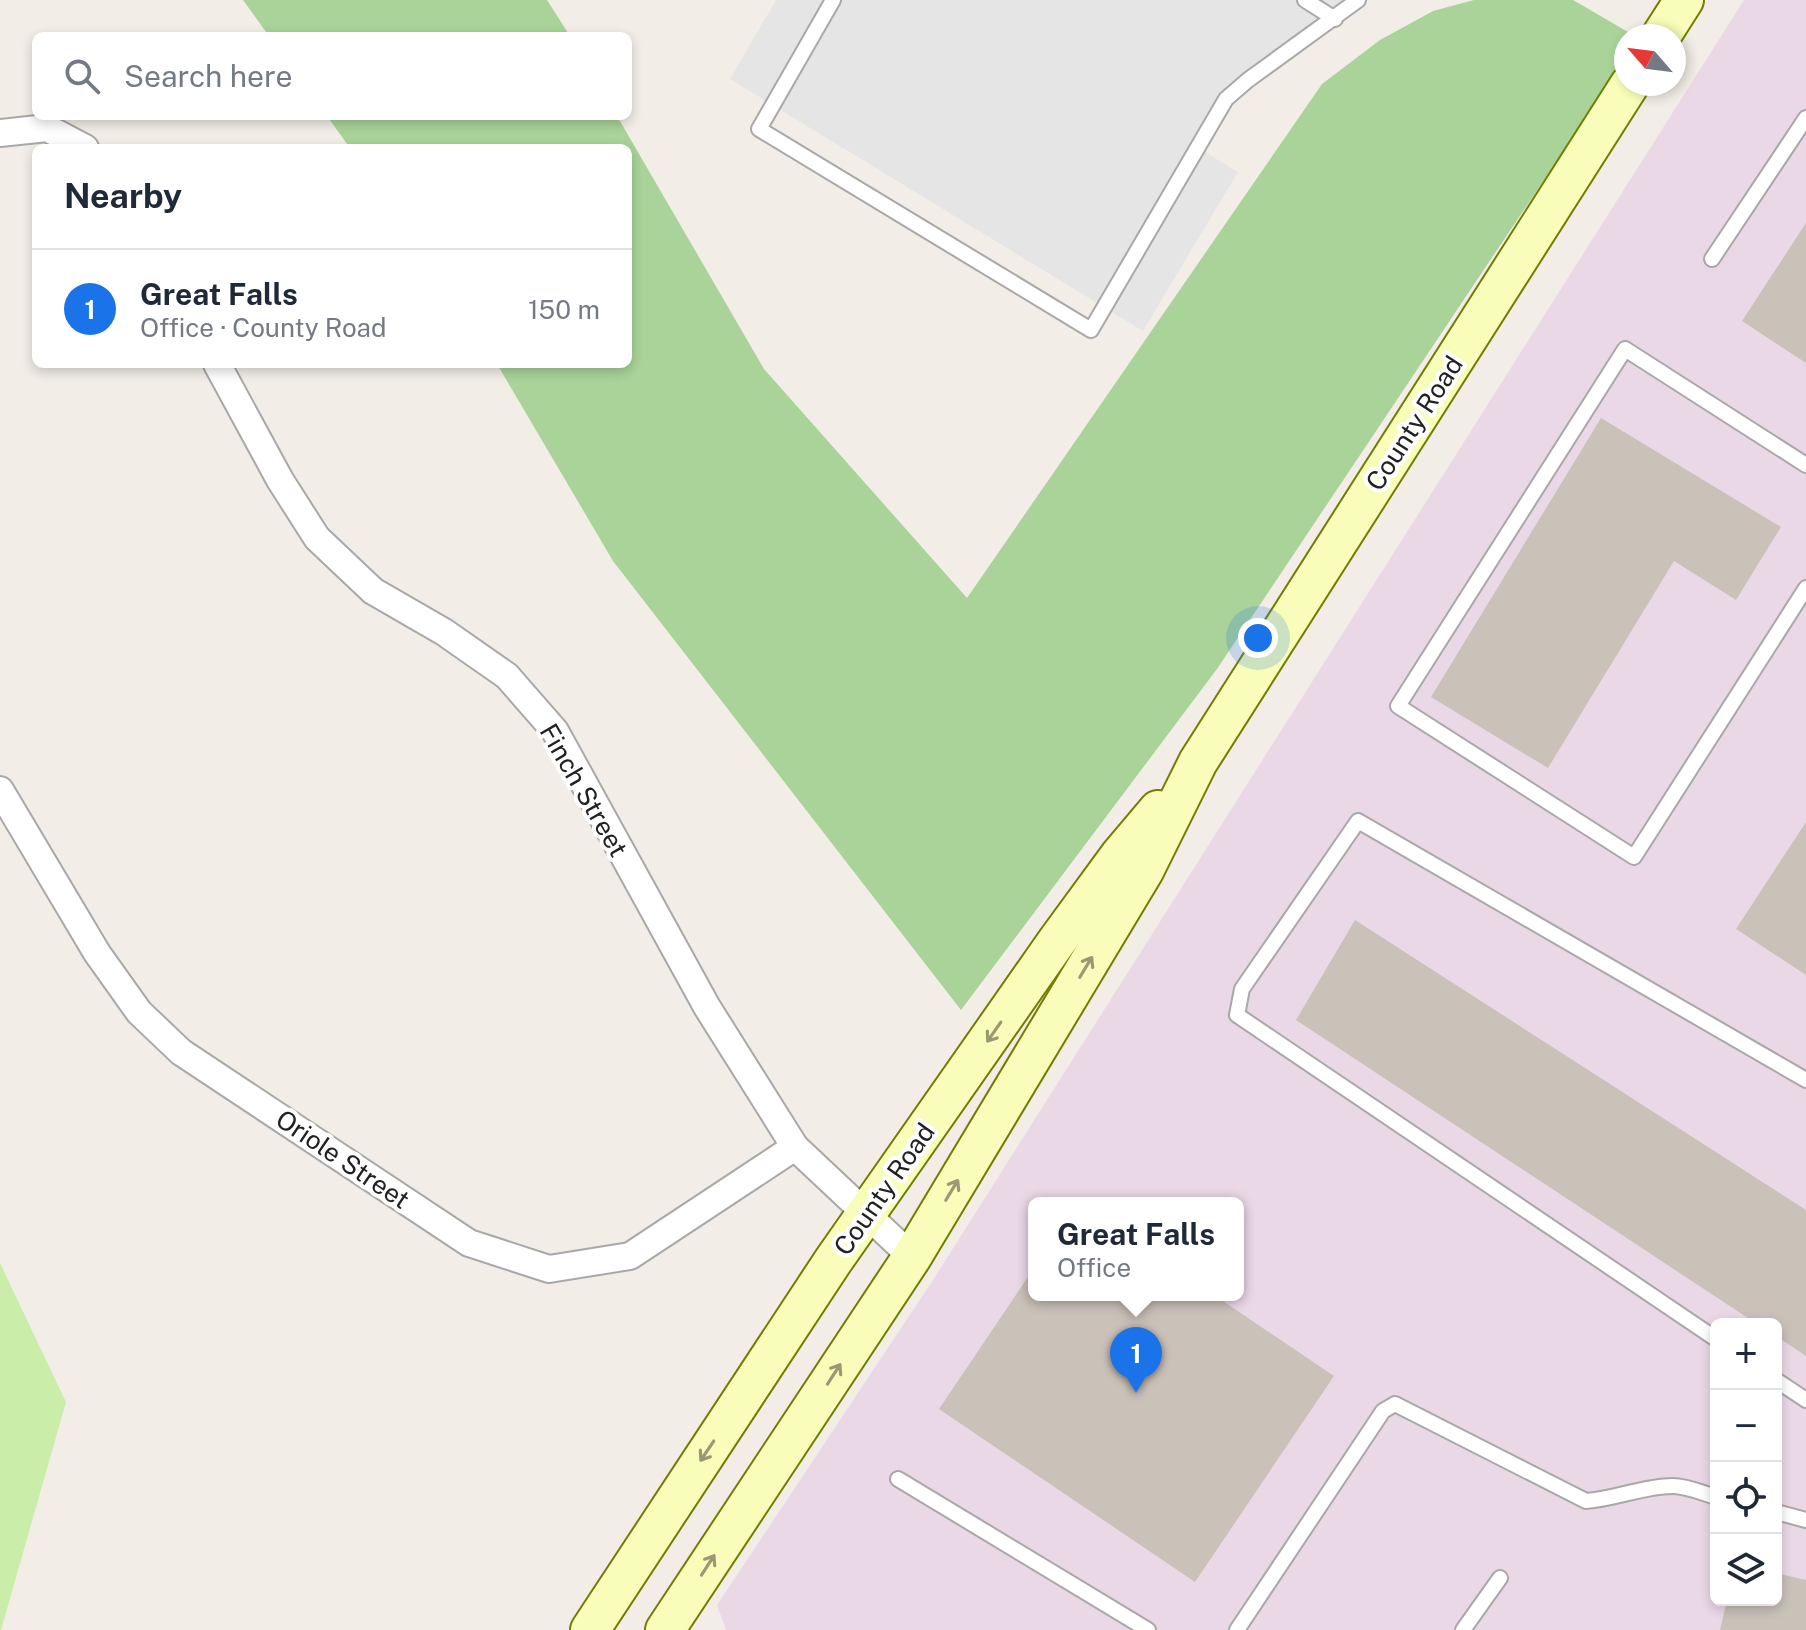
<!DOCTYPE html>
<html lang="en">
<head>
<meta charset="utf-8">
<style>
	body { margin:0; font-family:"Public Sans",sans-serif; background:#f2f2f3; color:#1f2937 }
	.controls { position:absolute; right:24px; bottom:24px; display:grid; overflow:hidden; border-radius:12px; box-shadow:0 4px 12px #0003 }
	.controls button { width:72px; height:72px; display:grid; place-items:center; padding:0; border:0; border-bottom:2px solid #e0e1e3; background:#fff; color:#1f2937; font:40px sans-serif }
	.compass { position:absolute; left:1614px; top:24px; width:72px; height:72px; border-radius:50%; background:#fff; box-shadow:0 4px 12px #0003; rotate:298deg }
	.you { position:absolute; left:1258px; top:638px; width:28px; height:28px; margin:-20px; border:6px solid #fff; border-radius:50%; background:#1a73e8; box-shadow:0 0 0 12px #1a73e833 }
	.badge { display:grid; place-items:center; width:52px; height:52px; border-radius:50%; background:#1a73e8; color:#fff; font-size:26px; font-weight:700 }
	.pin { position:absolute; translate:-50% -66px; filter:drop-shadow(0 2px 4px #0008) }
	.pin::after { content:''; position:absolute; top:42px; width:28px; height:24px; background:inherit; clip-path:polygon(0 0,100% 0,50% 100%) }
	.popup { position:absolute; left:1028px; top:1197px; width:216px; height:104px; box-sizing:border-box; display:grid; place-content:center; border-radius:12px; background:#fff; filter:drop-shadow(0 2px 6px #0005); font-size:26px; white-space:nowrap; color:#747a83 }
	.popup b { font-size:30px; color:#1f2937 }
	.popup::after { content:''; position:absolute; left:50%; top:100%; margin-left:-16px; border:16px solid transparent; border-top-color:#fff }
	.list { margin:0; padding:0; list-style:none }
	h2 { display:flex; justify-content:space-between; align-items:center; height:104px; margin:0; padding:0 32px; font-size:34px }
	h2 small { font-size:26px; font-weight:400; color:#747a83 }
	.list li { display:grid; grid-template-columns:52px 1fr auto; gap:24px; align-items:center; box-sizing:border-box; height:120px; padding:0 32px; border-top:2px solid #e0e1e3 }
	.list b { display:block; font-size:30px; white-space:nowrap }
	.list p { margin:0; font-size:26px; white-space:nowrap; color:#747a83 }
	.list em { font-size:26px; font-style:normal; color:#747a83 }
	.icon { flex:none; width:44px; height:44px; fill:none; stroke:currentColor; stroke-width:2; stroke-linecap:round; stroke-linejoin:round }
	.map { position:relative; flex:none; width:1806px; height:1630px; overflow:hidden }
	.search { position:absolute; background:#fff; box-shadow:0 4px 12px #0003; left:32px; top:32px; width:600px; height:88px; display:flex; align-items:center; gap:20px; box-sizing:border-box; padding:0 28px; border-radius:12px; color:#747a83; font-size:30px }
	.panel { position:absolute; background:#fff; box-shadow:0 4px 12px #0003; left:32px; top:144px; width:600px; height:224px; border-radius:12px }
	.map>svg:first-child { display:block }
</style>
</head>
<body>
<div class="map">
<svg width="1806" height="1630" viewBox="0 0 1806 1630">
	<rect width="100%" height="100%" fill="#f2eee7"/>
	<!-- industrial -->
	<path fill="#ebd8e7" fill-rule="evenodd" d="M1744 0H1806V1630H726L717 1605 931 1283ZM1034 1203H1238V1295H1034ZM1716 1324H1776V1600H1716Z"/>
	<!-- grass -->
	<polygon fill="#caeeaa" points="0,1263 66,1402 1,1630 0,1630"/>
	<!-- forest -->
	<g fill="#a9d399">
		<polygon points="243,0 547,0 570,36 269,36"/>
		<polygon points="1474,0 1573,0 1635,36 1626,36 1626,57 1217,669 961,1010 613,561 497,364 628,364 628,148 350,148 327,116 617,116 764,369 967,598 1322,84 1380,40 1433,11"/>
	</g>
	<!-- parking -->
	<polygon fill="#e5e5e5" points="776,0 1358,0 1248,80 1197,147 1238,172 1143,331 730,79"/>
	<!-- building -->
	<g fill="#cac1b9">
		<polygon points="1806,223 1806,363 1742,321"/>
		<polygon points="1601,418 1781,527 1736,600 1674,561 1548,768 1431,697"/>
		<polygon points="1806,822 1806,975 1736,929"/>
		<polygon points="1355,920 1806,1210 1806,1356 1776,1336 1776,1324 1757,1324 1296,1020"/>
		<polygon points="1034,1268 1034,1295 1214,1295 1334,1376 1195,1582 939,1409"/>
		<polygon points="1776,1573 1806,1580 1806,1630 1720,1630 1727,1600 1776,1600"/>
	</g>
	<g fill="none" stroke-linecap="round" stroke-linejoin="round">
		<defs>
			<g id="lane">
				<polyline points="833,0 759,129 1091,330 1226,99 1248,80 1358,0"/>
				<polyline points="1305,0 1335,19"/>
				<polyline points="1712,259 1806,118"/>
				<polyline points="1806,465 1625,349 1398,706 1634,857 1806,588"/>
				<polyline points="1716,1339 1237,1015 1242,989 1358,821 1806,1080"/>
				<polyline points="1776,1380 1806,1400"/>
				<polyline points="898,1479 1148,1630"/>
				<polyline points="1776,1512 1806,1520"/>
				<path d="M1237 1630 1383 1411 1395 1404 1586 1501C1616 1499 1643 1486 1673 1486 1687 1486 1702 1493 1716 1497"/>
				<polyline points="1463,1630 1500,1578"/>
			</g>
			<g id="street">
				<polyline points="0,133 47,128 85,148"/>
				<polyline points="217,364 280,480 317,538 373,591 444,632 507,676 555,731 707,1007 795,1147 912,1257"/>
				<polyline points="0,790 97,953 139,1012 181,1052 469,1243 549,1269 630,1256 795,1147"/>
			</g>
			<g id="secondary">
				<polyline points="1661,36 1684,0"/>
				<polyline points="590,1630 833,1261 1057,941 1120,855 1158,810"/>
				<polyline points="665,1630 912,1257 1144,871 1198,762 1630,84"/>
			</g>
		</defs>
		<!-- lane casing -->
		<use href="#lane" stroke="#a8a8a8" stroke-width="18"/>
		<!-- street casing -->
		<use href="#street" stroke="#a8a8a8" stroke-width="30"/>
		<!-- secondary casing -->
		<use href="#secondary" stroke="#6e7f00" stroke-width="42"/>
		<!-- lane -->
		<use href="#lane" stroke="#fff" stroke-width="14"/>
		<!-- street -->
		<use href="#street" stroke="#fff" stroke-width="26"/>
		<!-- secondary -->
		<use href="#secondary" stroke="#f8fdb9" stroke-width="38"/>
	</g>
	<!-- one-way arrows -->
	<defs><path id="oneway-shaft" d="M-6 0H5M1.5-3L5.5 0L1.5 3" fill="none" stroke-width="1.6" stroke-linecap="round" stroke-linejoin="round" transform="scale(2)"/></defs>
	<g stroke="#979a75">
		<use href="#oneway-shaft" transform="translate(1086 967) rotate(-59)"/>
		<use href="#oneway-shaft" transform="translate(994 1032) rotate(125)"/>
		<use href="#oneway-shaft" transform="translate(952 1190) rotate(-59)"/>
		<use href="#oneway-shaft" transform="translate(834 1374) rotate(-57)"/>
		<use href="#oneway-shaft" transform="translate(707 1451) rotate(124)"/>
		<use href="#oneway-shaft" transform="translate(708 1565) rotate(-57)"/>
	</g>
	<g text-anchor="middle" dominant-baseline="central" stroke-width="8" stroke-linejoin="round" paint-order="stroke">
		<!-- street labels -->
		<g font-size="26" fill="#212121" stroke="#fff">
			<text transform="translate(1414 423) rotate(-57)">County Road</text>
			<text transform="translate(584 790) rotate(60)">Finch Street</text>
			<text transform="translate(343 1159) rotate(34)">Oriole Street</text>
			<text transform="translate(884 1189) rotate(-55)">County Road</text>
		</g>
	</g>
</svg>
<div class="controls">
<button>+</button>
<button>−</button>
<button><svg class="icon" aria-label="locate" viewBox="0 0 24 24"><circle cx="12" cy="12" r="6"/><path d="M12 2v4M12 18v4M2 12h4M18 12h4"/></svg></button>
<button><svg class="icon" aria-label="layers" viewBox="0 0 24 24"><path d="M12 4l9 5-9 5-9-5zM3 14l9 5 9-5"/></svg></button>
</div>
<svg class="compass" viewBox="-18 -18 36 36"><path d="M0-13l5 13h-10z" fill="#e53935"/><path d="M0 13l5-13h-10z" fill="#747a83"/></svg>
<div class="you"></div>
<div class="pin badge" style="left:1136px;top:1393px">1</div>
<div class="popup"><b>Great Falls</b>Office</div>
<div class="search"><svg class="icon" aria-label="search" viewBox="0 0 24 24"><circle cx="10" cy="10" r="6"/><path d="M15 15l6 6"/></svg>Search here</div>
<section class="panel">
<h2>Nearby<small></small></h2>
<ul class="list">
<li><span class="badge">1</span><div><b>Great Falls</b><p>Office · County Road</p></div><em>150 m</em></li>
</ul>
</section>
</div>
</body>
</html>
